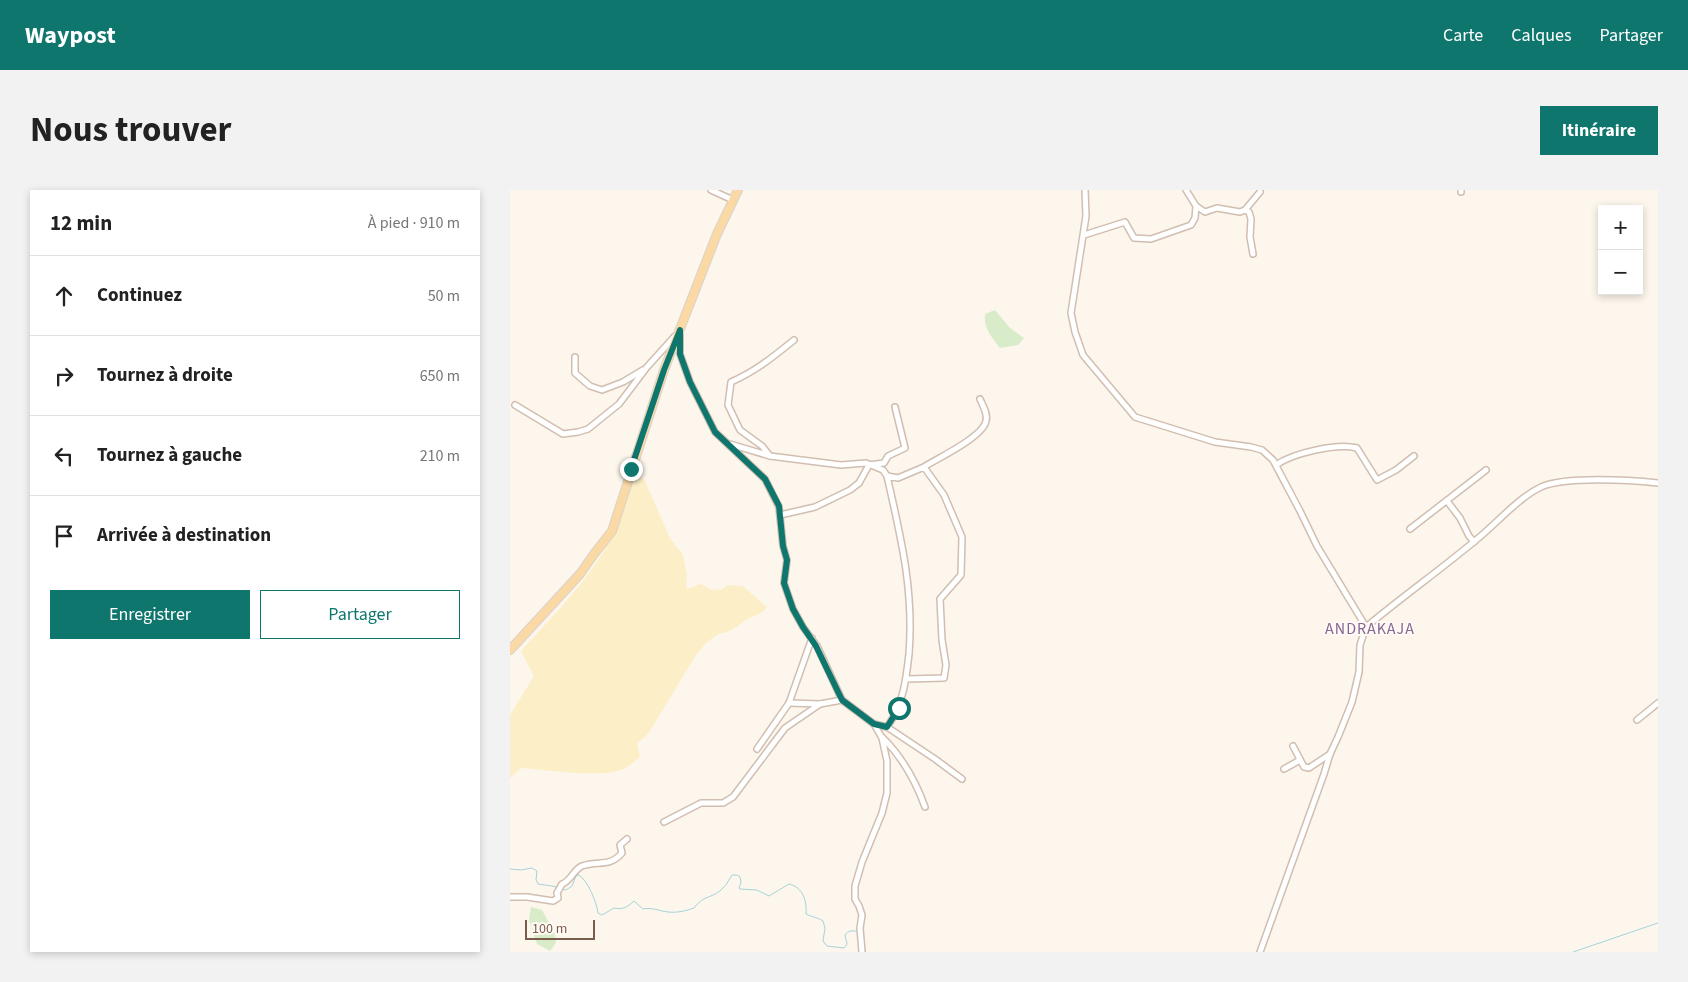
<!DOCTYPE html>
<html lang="fr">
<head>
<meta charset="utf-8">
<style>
	body { margin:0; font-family:"Source Sans 3",sans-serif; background:#f2f2f2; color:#222 }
	.controls { position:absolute; right:15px; top:15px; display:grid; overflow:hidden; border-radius:0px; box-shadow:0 2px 8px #0003 }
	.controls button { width:45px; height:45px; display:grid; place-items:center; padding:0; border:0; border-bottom:1px solid #e0e0e0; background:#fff; color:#222; font:25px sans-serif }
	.scale { position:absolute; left:15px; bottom:12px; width:70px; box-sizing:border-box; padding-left:5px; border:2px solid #7a5c4d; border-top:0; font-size:14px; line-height:18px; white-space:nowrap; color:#7a5c4d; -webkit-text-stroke:4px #fffaf3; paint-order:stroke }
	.stop { position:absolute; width:15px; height:15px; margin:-11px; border:4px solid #0f766e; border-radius:50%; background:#fff }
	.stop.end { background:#0f766e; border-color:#fff; box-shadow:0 1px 5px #0008 }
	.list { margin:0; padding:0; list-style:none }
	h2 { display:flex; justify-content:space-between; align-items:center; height:65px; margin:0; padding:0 20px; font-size:21px }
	h2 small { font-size:16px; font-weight:400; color:#767676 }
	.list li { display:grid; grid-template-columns:32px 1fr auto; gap:15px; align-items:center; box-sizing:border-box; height:80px; padding:0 20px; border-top:1px solid #e0e0e0 }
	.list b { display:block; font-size:19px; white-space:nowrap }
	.list em { font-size:16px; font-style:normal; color:#767676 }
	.actions { display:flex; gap:10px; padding:15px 20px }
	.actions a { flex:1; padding:11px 0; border:1px solid #0f766e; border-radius:0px; text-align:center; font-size:18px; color:#0f766e }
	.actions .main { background:#0f766e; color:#fff }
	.icon { flex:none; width:28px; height:28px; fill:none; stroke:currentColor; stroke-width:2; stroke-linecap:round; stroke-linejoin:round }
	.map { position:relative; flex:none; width:1148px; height:762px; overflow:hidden; border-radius:0px }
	header { display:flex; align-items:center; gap:30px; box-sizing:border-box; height:70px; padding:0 25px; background:#0f766e; color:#fff }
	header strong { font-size:24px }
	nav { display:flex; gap:28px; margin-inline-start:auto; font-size:18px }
	.intro { display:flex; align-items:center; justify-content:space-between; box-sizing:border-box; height:120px; padding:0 30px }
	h1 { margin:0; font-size:35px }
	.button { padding:12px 22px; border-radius:0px; background:#0f766e; color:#fff; font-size:18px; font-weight:700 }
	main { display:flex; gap:30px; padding:0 30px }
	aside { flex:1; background:#fff; border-radius:0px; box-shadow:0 2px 8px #0003 }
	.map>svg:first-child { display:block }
</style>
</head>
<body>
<header>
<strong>Waypost</strong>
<nav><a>Carte</a><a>Calques</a><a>Partager</a></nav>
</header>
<div class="intro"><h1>Nous trouver</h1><a class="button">Itinéraire</a></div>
<main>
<aside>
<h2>12 min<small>À pied · 910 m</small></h2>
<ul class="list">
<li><svg class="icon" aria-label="ahead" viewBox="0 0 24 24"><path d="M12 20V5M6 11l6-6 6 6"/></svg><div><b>Continuez</b></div><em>50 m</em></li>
<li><svg class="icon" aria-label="right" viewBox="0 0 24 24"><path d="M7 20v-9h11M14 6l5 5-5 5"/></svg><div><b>Tournez à droite</b></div><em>650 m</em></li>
<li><svg class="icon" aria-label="left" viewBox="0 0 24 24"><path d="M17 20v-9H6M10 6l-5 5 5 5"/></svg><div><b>Tournez à gauche</b></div><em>210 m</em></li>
<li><svg class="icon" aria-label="arrive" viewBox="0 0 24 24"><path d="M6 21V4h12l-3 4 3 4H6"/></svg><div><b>Arrivée à destination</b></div></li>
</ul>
<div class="actions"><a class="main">Enregistrer</a><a>Partager</a></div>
</aside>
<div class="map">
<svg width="1148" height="762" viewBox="0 0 1148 762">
	<rect width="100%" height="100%" fill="#fdf6ec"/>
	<!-- green -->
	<g fill="#d8ecc9">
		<path d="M485 120 500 138 514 148 508 155 490 158C482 148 473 137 475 124Z"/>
		<polygon points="21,717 32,720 45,744 46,753 40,761 27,754 19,730"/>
	</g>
	<!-- sand -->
	<path fill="#fcefc7" d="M124 284 134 289 160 348 173 365 177 386 176 399 184 397 188 394 193 395 202 400 207 399 210 400 218 395 233 396 257 417 254 421 234 431 227 437 217 442 208 444 196 453 186 465 138 544 127 553 130 567C124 571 118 578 111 580 84 588 40 580 11 578L0 588V525L24 486 11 461C63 404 107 363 124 284Z"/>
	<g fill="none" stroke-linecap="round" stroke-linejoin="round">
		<!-- stream -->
		<g stroke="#a5d3da" stroke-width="1">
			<polyline points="0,679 11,680 22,678 27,681 26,690 28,694 48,697"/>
			<path d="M52 699 56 700 62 696 66 686 69 685C78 691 87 713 88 723L92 725 104 718C114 720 117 717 124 711L133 719C141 717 150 721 158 722 167 723 175 721 184 718 194 704 203 709 213 698 217 695 219 689 222 685H227L230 687 231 692 229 698 230 699 247 700 259 706 279 694C293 697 297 711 296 724 302 727 309 728 313 731L315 738 313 751 317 756 334 758 337 754 335 745C338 740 342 741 347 741"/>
			<polyline points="1063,762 1148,733"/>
		</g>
		<defs>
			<g id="minor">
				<polyline points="201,0 223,10"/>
				<polyline points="575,0 576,26 561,123 565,142 573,165 625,227 705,252 741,257 752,260 763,270 790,321 807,356 856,437 850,455 849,482 842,512 828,547 820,564 814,584 750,762"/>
				<polyline points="676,0 686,16 695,22 707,18 730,22 735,20 750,2"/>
				<polyline points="951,0 951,2"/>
				<polyline points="735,20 739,22 741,29 740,47 743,64"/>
				<polyline points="574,45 615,32 624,48 641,49 681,35 685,28 686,16"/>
				<polyline points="170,144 170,164 180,192 205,242 255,289 269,317 273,356 277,370 274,393 283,419 293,437 307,456 332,510 364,534 372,548 377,571 377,603 372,623 352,672 345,696 345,709 349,716 352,725 350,738 352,762"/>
				<polyline points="65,167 65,183 80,196 92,200 113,192 133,180"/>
				<polyline points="5,215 53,244 68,242 78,239 109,214 137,177 165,146"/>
				<polyline points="220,254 260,266 331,275 356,273 373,280 377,286"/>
				<path d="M260 266 252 256 230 240 218 215 221 192C246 181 263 167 284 150"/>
				<path d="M766 275C783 263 827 253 847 258L867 290 886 280 904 266"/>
				<path d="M414 277C428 268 473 247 476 231 478 224 473 216 470 209"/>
				<polyline points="937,311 950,328 959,346 964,352"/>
				<polyline points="270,325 305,317 340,300 349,293 359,275 374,273 378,266 395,258 385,217"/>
				<polyline points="900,339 976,280"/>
				<path d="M856 437C892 407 930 380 966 350 986 334 1008 308 1031 297 1055 286 1121 290 1148 293"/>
				<polyline points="279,513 310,514"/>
				<polyline points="1127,530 1148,513"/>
				<polyline points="364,534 377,537 425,569 452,589"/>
				<path d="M377 537C393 515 396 491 399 464 404 400 391 348 377 286L388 288 414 277 434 305 452 347 451 385 430 409 432 450 436 475 434 488 397 489"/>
				<path d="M373 548C392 567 406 592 415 617"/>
				<polyline points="783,556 794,577 799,578 820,564"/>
				<polyline points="247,559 279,513 302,448"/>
				<polyline points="774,579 790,570"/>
				<polyline points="154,632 191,613 213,613 223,607 275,538 310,514 332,510"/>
				<path d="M0 707H17L43 711 48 708 47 703 52 694C61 691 63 680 72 676 88 670 99 678 112 663L110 655 117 649"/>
			</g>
			<polyline id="primary" points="0,460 70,384 84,364 102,341 154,180 207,44 228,0"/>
		</defs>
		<!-- minor casing -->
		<use href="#minor" stroke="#d1beb0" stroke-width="8"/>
		<!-- primary casing -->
		<use href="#primary" stroke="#dad1cd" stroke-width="10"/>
		<!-- minor -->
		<use href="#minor" stroke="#fff" stroke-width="5"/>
		<!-- primary -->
		<use href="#primary" stroke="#fbd9a5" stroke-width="8"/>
	</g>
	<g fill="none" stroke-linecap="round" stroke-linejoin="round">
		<!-- route -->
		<polyline stroke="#0f766e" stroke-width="6" points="121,279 154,180 170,140 170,164 180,192 205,242 255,289 269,316 273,356 277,370 274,393 283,419 293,437 306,456 332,510 364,534 377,537 389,518"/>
	</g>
	<g text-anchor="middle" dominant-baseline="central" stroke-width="4" stroke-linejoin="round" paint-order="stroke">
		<!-- neighbourhood labels -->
		<g font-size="16" letter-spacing="1" fill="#846695" stroke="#fffaf3">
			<text x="860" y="439">ANDRAKAJA</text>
		</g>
	</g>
</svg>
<div class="controls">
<button>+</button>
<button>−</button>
</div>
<div class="scale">100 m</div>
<div class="stop" style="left:389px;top:518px"></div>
<div class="stop end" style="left:121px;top:279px"></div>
</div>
</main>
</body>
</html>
